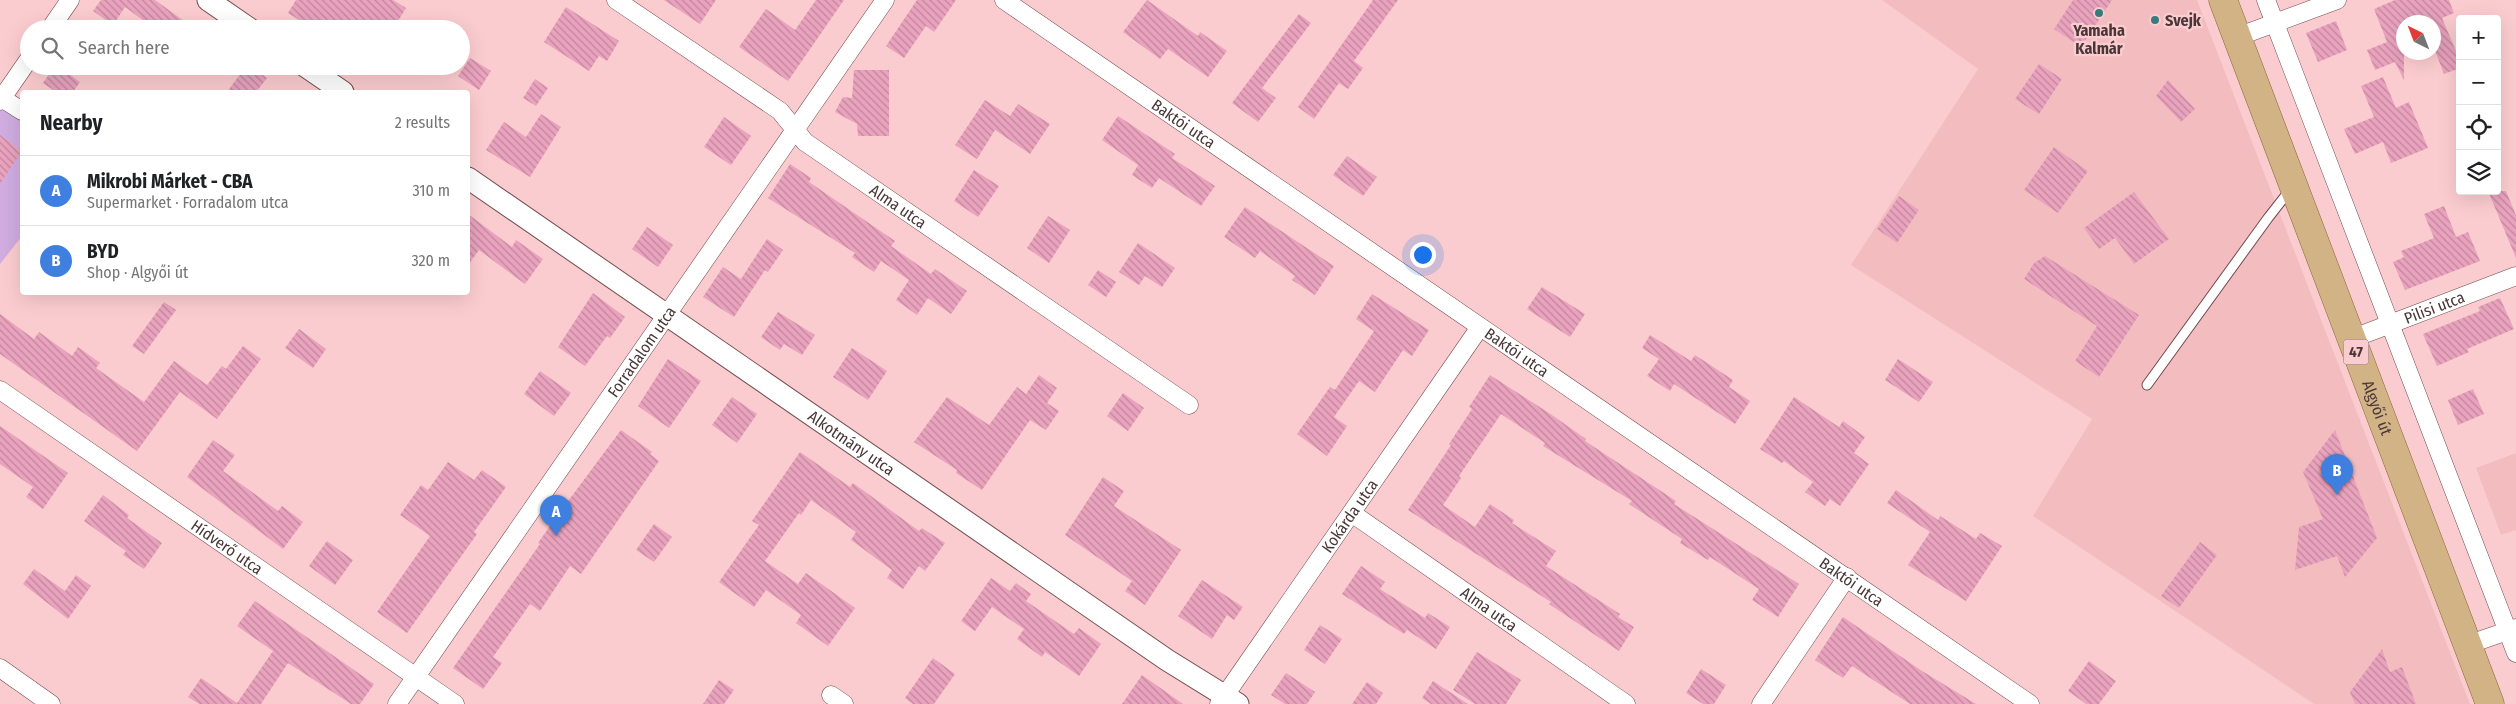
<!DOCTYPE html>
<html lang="en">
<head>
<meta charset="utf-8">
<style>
	body { margin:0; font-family:"Fira Sans Condensed",sans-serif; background:#f2f2f2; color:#202124 }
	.controls { position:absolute; right:15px; top:15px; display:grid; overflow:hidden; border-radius:5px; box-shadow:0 5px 20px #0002 }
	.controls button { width:45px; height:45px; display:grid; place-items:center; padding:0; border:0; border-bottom:1px solid #e0e0e0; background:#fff; color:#202124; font:25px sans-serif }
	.compass { position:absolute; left:2396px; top:15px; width:45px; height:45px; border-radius:50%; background:#fff; box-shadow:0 5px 20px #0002; rotate:318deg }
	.you { position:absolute; left:1422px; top:254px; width:18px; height:18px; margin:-12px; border:4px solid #fff; border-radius:50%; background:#1a73e8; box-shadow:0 0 0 8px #1a73e833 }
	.badge { display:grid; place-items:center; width:32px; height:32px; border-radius:50%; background:#0f766e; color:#fff; font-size:16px; font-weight:700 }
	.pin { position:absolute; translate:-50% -41px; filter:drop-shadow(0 1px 2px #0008) }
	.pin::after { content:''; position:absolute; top:26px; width:18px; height:15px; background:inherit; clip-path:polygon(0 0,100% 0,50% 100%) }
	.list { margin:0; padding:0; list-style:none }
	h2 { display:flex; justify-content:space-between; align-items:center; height:65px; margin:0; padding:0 20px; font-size:21px }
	h2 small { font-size:16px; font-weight:400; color:#757577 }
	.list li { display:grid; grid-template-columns:32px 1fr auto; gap:15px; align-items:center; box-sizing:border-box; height:70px; padding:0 20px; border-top:1px solid #e0e0e0 }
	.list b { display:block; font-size:19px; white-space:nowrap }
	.list p { margin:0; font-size:16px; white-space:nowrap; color:#757577 }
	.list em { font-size:16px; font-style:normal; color:#757577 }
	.icon { flex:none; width:28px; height:28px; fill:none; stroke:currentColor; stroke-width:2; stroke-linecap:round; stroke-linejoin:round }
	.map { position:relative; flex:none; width:2516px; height:704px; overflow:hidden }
	.search { position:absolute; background:#fff; box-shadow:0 5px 20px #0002; left:20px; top:20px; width:450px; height:55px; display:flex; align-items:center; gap:12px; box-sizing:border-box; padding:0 18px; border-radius:28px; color:#757577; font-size:19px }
	.panel { position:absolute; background:#fff; box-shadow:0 5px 20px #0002; left:20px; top:90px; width:450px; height:205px; border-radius:5px }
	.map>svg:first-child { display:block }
</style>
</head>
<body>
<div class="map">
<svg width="2516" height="704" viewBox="0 0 2516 704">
	<defs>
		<pattern id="building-back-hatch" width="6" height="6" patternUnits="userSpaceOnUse" patternTransform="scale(1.25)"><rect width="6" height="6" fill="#eaa3be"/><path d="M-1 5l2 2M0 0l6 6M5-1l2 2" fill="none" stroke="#c0869b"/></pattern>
	</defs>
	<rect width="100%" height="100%" fill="#fbcccf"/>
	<!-- built -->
	<g fill="#f3bdc0">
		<polygon points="1882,0 2197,0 2470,704 2314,704 2033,516 2092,419 1851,265 1978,69"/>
		<polygon points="2516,453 2516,530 2501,535 2476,468"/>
	</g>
	<!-- garden -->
	<polygon fill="#d0ace1" points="0,97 22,111 22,236 0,264"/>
	<!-- building -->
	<g fill="url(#building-back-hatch)">
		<polygon points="101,0 155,0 195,29 155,29 125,7 113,25 93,11"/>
		<polygon points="296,0 393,0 406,8 393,29 313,29 288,13"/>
		<polygon points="664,0 716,0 700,24"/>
		<polygon points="816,0 844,0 788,81 739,47 766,9 795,30"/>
		<polygon points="917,0 956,0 934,32 926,26 904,58 886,46"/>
		<polygon points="1147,0 1198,36 1200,32 1227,51 1208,77 1168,49 1160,59 1123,32"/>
		<polygon points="1373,0 1398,0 1354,61 1363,68 1348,89 1339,83 1314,119 1298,107"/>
		<polygon points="2073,0 2112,0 2081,47 2054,29"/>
		<polygon points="2395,0 2449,0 2454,13 2442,18 2456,51 2460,50 2460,68 2444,74 2434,48 2434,22 2404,22 2404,80 2395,62 2375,70 2367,50 2387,42 2374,9"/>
		<polygon points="566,7 619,41 607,61 599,56 589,71 544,42"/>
		<polygon points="1299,14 1311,23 1262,88 1276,98 1258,122 1232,103"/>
		<polygon points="2336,21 2347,50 2318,62 2306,33"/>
		<polygon points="470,58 491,71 479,90 458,76"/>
		<polygon points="2039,64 2062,79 2039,114 2015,99"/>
		<polygon points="55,66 58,66 80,82 73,92 56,92 43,83"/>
		<polygon points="246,66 250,66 267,78 256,92 227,92"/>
		<polygon points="854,70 889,70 889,136 858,136 857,124 835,112 843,97 852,98"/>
		<polygon points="2383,77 2396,108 2409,102 2428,148 2391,163 2383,142 2355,154 2344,129 2374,117 2361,86"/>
		<polygon points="535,79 548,88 536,106 523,98"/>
		<polygon points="2168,80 2195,109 2181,122 2156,96"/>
		<polygon points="985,100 1010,116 1018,104 1050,124 1030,154 995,130 977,159 955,145"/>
		<polygon points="541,114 561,127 530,177 486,150 504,122 526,137"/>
		<polygon points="1118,116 1175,154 1172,158 1215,186 1201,206 1159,178 1152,188 1132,175 1138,165 1102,140"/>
		<polygon points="724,117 751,136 731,165 704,147"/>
		<polygon points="0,135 22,151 0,184"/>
		<polygon points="2054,147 2088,171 2058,213 2024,190"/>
		<polygon points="1347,156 1377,177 1363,196 1333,175"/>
		<polygon points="790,164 811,178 809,182 895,241 891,246 931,274 935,269 967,291 951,314 928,298 917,315 896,300 909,280 881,261 874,272 852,257 855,253 768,198"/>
		<polygon points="974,170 999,186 978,217 954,201"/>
		<polygon points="2488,191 2506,191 2516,215 2516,258"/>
		<polygon points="2134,192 2169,239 2134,264 2115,238 2099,249 2084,228"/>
		<polygon points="1899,196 1919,210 1897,243 1877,229"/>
		<polygon points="2444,206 2456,237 2468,232 2480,261 2405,290 2393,262 2404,257 2401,251 2434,238 2424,214"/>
		<polygon points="1245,207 1334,266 1315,295 1292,280 1295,276 1260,251 1255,258 1224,237"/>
		<polygon points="468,214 512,247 516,240 543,259 525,284 479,250 468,265"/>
		<polygon points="1048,216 1070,230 1049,263 1027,248"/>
		<polygon points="647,227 673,245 658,267 632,249"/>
		<polygon points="767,239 783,250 768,272 765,270 734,317 703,297 723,267 741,279"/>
		<polygon points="1138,243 1175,268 1162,287 1145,276 1139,285 1119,272"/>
		<polygon points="2045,256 2139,315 2099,377 2075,361 2097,326 2024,279 2034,263"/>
		<polygon points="1098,270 1116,282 1106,297 1088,285"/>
		<polygon points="1542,287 1585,314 1570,337 1527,309"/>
		<polygon points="593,293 625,317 610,338 607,336 585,366 558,347"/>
		<polygon points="1372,294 1429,330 1412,356 1403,350 1375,392 1359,381 1334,417 1347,426 1327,456 1297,434 1330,387 1335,390 1374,331 1356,319"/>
		<polygon points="2500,298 2514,329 2467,349 2469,352 2437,366 2423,334 2480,311 2478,307"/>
		<polygon points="164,302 176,310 144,354 132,346"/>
		<polygon points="778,312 815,335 802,355 784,344 780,350 761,337"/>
		<polygon points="0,314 34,339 39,332 72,356 78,347 100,363 96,368 144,402 174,361 207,385 222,366 226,369 243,346 261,359 217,419 180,392 137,451 0,354"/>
		<polygon points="299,329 326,349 313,368 285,348"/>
		<polygon points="1650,335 1691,361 1695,355 1733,380 1729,387 1750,401 1735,424 1674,384 1670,391 1647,376 1659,359 1642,348"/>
		<polygon points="852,348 887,371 868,400 833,377"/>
		<polygon points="668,359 701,381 669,428 638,406"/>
		<polygon points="1898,359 1933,382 1919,402 1885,380"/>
		<polygon points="540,371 571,393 554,416 524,394"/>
		<polygon points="1039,375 1057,388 1047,403 1059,411 1046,430 1030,420 982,490 956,473 957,470 914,442 947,397 989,425 1017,387 1026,394"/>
		<polygon points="1490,375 1549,413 1586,439 1585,441 1676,501 1674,504 1799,584 1778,617 1752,600 1759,589 1710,557 1708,560 1680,543 1682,539 1629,504 1632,501 1543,446 1545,443 1501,414 1459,476 1461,478 1443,505 1475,527 1490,504 1514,520 1512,523 1556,551 1546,566 1620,614 1618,617 1634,627 1619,651 1549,604 1551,602 1408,510 1451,445 1449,444 1472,409 1469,407"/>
		<polygon points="2473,389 2484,414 2458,425 2448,400"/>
		<polygon points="1123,393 1144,408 1128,431 1107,416"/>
		<polygon points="732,397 757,414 737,443 712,425"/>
		<polygon points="1794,397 1839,427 1843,421 1865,437 1854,453 1869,464 1840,506 1830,499 1825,506 1805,492 1813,482 1784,461 1782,463 1760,449"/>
		<polygon points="0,426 68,473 43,509 26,497 33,487 0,464"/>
		<polygon points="621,430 652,452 650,454 659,461 581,574 570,566 540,611 530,604 493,657 502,663 483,689 453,668 540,544 538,543 557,516"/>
		<polygon points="2335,430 2377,538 2345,577 2337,556 2295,570 2299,527 2323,519 2303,472"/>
		<polygon points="213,440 235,455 223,471 278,511 282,506 303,522 283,549 187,477"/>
		<polygon points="800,452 850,487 853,483 919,531 922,528 945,543 925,571 919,566 903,589 887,578 892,570 851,540 856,532 811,500 801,515 799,513 765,561 798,584 806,573 855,608 828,646 796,623 801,615 766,590 754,607 719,582 759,525 752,521"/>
		<polygon points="448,462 474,480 482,470 506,487 474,532 477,534 407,633 377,612 430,536 400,515 421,485 428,490"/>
		<polygon points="1103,477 1124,491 1114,506 1181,550 1145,605 1125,591 1132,581 1065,535"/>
		<polygon points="1896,490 1938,520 1940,516 1976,539 1980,533 2002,546 1966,601 1908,565 1930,532 1887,503"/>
		<polygon points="103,495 129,515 127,518 162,543 144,569 123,555 126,551 84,521"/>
		<polygon points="654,524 672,537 654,562 636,550"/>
		<polygon points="327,541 353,560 335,585 309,566"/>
		<polygon points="2200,542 2217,555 2179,608 2161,596"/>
		<polygon points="1361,566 1385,582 1380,589 1425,618 1428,613 1450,627 1436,649 1407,630 1404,634 1342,594"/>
		<polygon points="34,569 65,591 76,575 91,586 68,619 23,584"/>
		<polygon points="991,578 1010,591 1016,583 1031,594 1026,601 1074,634 1079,628 1101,644 1079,676 1045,652 1042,657 1017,639 1024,629 992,607 975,631 961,621"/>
		<polygon points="1202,580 1243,607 1234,620 1227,615 1212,639 1178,616"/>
		<polygon points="255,601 374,684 360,704 351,704 288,663 261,704 199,704 188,697 201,678 237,703 273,651 237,626"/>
		<polygon points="1843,617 1922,671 1976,704 1910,704 1852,666 1843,678 1815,660"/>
		<polygon points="1320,625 1342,639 1325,664 1304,650"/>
		<polygon points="2382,649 2390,672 2402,667 2416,704 2355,704 2350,692"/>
		<polygon points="1477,652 1521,680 1506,704 1475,704 1453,690"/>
		<polygon points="933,658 955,674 934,704 913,704 905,698"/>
		<polygon points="2089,661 2116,681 2099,704 2086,704 2068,691"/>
		<polygon points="1701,669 1726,685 1714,704 1703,704 1686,693"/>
		<polygon points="1286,673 1315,692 1307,704 1285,704 1271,695"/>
		<polygon points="1142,675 1183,704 1122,704"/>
		<polygon points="719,680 734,690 724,704 703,704"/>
		<polygon points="1433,681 1468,704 1431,704 1422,698"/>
		<polygon points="1367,682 1383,693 1376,704 1352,704"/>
	</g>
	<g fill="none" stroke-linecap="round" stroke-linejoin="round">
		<defs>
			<polyline id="service" points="2147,385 2268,218 2290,190"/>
			<g id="minor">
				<path id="s1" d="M616 0 780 111 805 142 1189 405"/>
				<path id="s2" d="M1004 0 2030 704"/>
				<polyline points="2266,0 2516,653"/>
				<polyline points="50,29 70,0"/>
				<polyline points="2237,37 2337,0"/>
				<polyline points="0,97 22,111"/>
				<polyline points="0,101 29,59"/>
				<path id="s3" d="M2351 339 2516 276"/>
				<path id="s4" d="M0 390 455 704"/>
				<path id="s5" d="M1353 514 1626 704"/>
				<polyline points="2467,645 2516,628"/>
				<polyline points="0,668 51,704"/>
				<polyline points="831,695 844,704"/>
				<path id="s6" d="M397 704 885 0"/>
				<path id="s7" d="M1219 704 1480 327"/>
				<polyline points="1761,704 1847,577"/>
			</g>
			<g id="tertiary">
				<polyline points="208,0 250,29"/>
				<polyline points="305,66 343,92"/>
				<path id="s8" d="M468 178 1167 660 1238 704"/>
			</g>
			<g id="primary">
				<path id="s9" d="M2223 0 2490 704"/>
			</g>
		</defs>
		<!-- service casing -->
		<use href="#service" stroke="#714a4d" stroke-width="11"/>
		<!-- minor casing -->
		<use href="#minor" stroke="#714a4d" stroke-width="19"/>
		<!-- tertiary casing -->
		<use href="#tertiary" stroke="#714a4d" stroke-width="23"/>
		<!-- primary casing -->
		<use href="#primary" stroke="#8d6635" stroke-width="29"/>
		<!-- service -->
		<use href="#service" stroke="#fff" stroke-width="9"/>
		<!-- minor -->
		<use href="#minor" stroke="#fff" stroke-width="18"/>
		<!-- tertiary -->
		<use href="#tertiary" stroke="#fff" stroke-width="21"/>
		<!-- primary -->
		<use href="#primary" stroke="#d1b385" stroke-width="28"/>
	</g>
	<!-- markers -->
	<g fill="#347d7c" stroke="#fbcccf" stroke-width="2">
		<circle cx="2099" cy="13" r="5"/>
		<circle cx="2155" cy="20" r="5"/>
	</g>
	<g text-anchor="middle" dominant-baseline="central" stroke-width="4.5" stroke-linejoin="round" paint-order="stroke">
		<!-- shield labels -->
		<rect fill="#fbcccf" stroke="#7e6365" stroke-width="1" x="2343.5" y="339.5" width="25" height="25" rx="4"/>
		<g font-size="15" font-weight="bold" fill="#493637">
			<text x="2356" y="352">47</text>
		</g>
		<!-- poi labels -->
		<g font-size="16" font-weight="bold" fill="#493637" stroke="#fbcccf" text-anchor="start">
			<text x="2165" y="20">Svejk</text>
			<text x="2099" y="30" text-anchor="middle">Yamaha<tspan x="2099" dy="18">Kalmár</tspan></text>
		</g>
		<!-- street labels -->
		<g font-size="16" fill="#493637" stroke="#fbcccf">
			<text stroke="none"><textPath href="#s2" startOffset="218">Baktói utca</textPath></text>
			<text stroke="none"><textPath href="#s1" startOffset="351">Alma utca</textPath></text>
			<text stroke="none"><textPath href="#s3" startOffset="89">Pilisi utca</textPath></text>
			<text stroke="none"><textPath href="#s2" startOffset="622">Baktói utca</textPath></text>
			<text stroke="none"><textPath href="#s6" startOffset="429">Forradalom utca</textPath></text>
			<text stroke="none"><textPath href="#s9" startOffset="436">Algyői út</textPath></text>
			<text stroke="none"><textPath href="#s8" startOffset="466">Alkotmány utca</textPath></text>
			<text stroke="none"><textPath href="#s7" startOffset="229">Kokárda utca</textPath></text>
			<text stroke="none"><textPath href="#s4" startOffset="276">Hídverő utca</textPath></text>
			<text stroke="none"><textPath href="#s2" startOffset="1028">Baktói utca</textPath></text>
			<text stroke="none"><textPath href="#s5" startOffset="166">Alma utca</textPath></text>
		</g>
	</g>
</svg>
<div class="controls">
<button>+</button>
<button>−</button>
<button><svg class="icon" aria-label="locate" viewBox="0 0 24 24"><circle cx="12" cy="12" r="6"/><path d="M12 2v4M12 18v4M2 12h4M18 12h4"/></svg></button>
<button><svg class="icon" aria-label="layers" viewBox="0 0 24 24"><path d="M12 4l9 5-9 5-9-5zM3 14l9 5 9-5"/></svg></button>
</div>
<svg class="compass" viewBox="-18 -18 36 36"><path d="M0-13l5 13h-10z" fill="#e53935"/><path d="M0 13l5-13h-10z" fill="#757577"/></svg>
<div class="you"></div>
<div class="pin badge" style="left:556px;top:536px;background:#3f7fe0">A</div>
<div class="pin badge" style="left:2337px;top:495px;background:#3f7fe0">B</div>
<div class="search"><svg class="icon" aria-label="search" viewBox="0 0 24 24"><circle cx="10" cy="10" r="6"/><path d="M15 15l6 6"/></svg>Search here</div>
<section class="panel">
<h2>Nearby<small>2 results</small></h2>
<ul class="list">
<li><span class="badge" style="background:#3f7fe0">A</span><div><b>Mikrobi Márket - CBA</b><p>Supermarket · Forradalom utca</p></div><em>310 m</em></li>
<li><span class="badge" style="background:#3f7fe0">B</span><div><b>BYD</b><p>Shop · Algyői út</p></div><em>320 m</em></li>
</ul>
</section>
</div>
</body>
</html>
